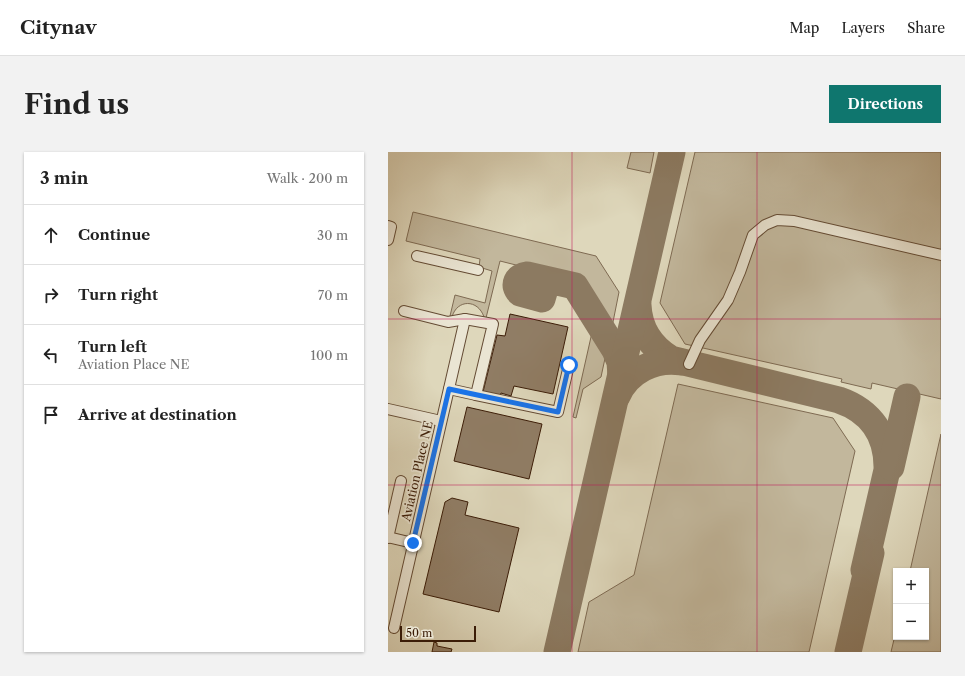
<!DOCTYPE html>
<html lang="en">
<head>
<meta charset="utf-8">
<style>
	body { margin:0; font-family:"Libre Caslon Text",serif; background:#f2f2f2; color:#222 }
	.controls { position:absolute; right:12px; bottom:12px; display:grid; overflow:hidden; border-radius:0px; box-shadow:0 1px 3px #0004 }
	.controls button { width:36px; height:36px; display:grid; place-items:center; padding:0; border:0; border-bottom:1px solid #e0e0e0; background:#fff; color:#222; font:20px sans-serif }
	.scale { position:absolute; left:12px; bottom:10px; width:76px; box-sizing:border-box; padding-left:4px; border:2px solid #3b1c07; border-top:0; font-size:11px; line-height:14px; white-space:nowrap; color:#3b1c07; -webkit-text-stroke:3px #eae5d3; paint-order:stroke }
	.stop { position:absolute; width:12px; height:12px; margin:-9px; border:3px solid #1a73e8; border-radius:50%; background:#fff }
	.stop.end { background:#1a73e8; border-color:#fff; box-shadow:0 1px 4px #0008 }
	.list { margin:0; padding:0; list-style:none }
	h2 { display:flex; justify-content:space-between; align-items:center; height:52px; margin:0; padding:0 16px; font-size:17px }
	h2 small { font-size:13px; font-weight:400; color:#767676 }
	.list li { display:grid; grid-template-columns:26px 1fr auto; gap:12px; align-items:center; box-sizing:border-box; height:60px; padding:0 16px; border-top:1px solid #e0e0e0 }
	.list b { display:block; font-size:15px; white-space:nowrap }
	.list p { margin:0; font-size:13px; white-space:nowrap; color:#767676 }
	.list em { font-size:13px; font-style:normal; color:#767676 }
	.icon { flex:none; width:22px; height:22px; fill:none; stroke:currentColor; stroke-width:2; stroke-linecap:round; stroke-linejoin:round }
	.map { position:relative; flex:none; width:553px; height:500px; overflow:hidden; border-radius:0px }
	header { display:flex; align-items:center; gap:24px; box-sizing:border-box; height:56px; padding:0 20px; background:#fff; border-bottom:1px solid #e0e0e0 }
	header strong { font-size:19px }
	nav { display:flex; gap:22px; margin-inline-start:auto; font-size:14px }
	.intro { display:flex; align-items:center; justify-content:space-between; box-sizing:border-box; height:96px; padding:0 24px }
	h1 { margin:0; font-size:28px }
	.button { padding:10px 18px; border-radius:0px; background:#0f766e; color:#fff; font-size:14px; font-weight:700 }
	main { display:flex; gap:24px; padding:0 24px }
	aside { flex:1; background:#fff; border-radius:0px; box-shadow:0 1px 3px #0004 }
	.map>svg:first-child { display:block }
</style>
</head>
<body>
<header>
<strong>Citynav</strong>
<nav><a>Map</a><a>Layers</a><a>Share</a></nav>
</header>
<div class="intro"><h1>Find us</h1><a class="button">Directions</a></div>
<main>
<aside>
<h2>3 min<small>Walk · 200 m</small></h2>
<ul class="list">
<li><svg class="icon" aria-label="ahead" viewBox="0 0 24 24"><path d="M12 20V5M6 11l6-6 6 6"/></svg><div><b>Continue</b></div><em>30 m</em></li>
<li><svg class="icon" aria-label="right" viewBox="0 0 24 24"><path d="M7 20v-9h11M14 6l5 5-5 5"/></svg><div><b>Turn right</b></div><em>70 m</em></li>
<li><svg class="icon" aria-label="left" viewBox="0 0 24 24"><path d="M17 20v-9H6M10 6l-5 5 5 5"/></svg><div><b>Turn left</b><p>Aviation Place NE</p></div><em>100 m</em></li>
<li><svg class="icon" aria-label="arrive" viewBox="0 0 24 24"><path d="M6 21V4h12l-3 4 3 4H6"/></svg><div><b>Arrive at destination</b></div></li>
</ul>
</aside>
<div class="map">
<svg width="553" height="500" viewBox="0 0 553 500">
	<rect width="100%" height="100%" fill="#ded7bb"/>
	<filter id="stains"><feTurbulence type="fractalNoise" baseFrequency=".005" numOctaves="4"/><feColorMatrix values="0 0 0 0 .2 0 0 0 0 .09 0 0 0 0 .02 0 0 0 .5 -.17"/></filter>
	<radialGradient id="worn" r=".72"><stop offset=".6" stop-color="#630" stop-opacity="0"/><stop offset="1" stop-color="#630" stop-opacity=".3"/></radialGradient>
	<!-- green -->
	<g fill="#c2b79c" stroke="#7e6a52">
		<polygon points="243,0 266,0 262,21 239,16"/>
		<polygon points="307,0 553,0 553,247 484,231 483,237 453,230 454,227 297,192 272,151"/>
		<path d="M25 60 208 104 231 140 224 175 220 174 192 129 112 109 98 166 96 165C90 147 69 147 64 165L62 164 67 143 97 151 104 119 91 115 92 107 18 89Z"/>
		<polygon points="205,176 219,197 213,225 195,237 188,266 185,265"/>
		<polygon points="290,232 445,266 467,299 421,500 190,500 201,450 246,423"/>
		<polygon points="553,282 553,500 503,500 508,479 508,485 538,485 538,419 522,419"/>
	</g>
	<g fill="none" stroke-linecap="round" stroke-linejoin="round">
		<!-- taxiway -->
		<g stroke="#8c7a61" stroke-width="27">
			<path d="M164 129 159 130 154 147 132 141C124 133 129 124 139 123L187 134 227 198 232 210 233 224"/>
			<path d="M250 153C251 177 263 195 283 207L451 248C483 259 500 284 499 318L476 418"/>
			<path d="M229 244C240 219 267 206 293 210"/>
			<polyline points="503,315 519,245"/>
			<polyline points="169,500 284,0"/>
			<polyline points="460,500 483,401"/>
		</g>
	</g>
	<!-- building -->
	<g fill="#907d65" stroke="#3b1c07">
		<polygon points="122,162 180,175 165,242 126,234 123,244 113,241 112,244 95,240 109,183 117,184"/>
		<polygon points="79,255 154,272 141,327 66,309"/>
		<polygon points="64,346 80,350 77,363 131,376 111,460 35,442 57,350"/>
		<polygon points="46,490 49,491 49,494 64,497 63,500 44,500"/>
	</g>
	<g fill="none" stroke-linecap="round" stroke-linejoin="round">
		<defs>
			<g id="minor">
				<polyline points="0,74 3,75 0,88"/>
				<polyline points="29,104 90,118"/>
				<polyline points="16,159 60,170 77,167 105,172 88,243 61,237"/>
				<polyline points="301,212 312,188 340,148 352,120 365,83 377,73 389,68 406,69 553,103"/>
				<polyline points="88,243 170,260 181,213"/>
				<polyline points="0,257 53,269"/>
				<polyline points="0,385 25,391"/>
				<polyline points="0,386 13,329"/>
				<polyline points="6,476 77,167"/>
			</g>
		</defs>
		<!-- minor casing -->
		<use href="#minor" stroke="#644b34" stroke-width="12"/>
		<!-- minor -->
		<use href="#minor" stroke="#eae5d3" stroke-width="10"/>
	</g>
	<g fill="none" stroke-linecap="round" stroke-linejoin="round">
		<!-- route -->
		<polyline stroke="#1a73e8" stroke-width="5" points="25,391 61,237 170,260 181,213"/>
	</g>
	<!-- grid -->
	<path fill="none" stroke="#c2185b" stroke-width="1" stroke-opacity="0.55" d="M184 0V500M369 0V500M0 167H553M0 333H553"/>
	<g text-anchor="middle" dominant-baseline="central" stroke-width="3.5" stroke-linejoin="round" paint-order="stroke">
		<!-- street labels -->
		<g font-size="12" fill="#3b1c07" stroke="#eae5d3">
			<text transform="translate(29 319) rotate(-77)">Aviation Place NE</text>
		</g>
	</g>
	<rect width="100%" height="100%" filter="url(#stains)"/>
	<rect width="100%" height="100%" fill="url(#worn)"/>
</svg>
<div class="controls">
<button>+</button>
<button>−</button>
</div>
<div class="scale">50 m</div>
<div class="stop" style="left:181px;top:213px"></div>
<div class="stop end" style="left:25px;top:391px"></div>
</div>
</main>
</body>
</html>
